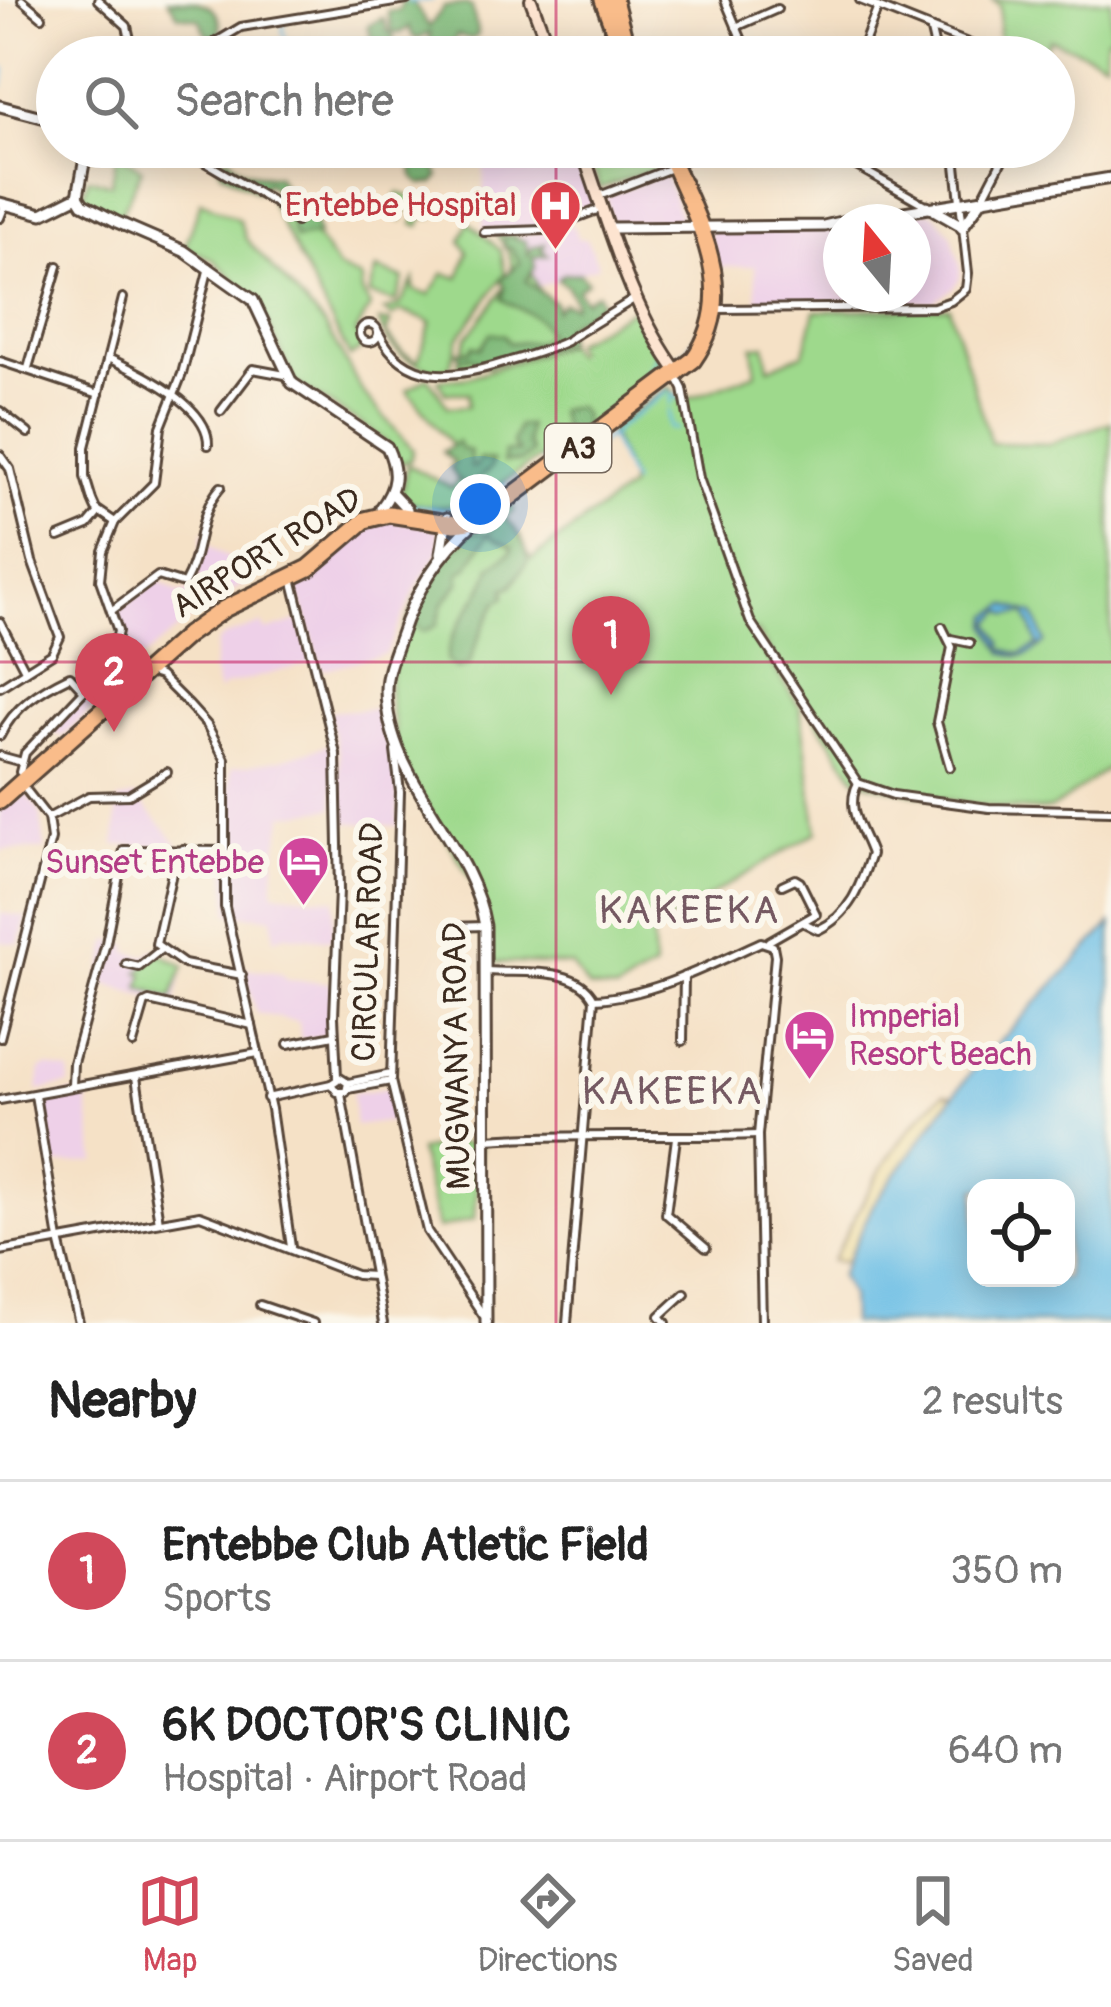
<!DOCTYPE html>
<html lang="en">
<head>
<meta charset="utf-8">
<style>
	body { margin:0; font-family:Pangolin,sans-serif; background:#f2f2f2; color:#222 }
	.controls { position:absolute; right:36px; bottom:36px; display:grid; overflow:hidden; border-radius:24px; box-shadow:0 6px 30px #0003 }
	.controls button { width:108px; height:108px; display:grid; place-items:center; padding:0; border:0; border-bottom:3px solid #e0e0e0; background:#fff; color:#222; font:60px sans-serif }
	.compass { position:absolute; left:823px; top:204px; width:108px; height:108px; border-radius:50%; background:#fff; box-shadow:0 6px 30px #0003; rotate:342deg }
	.you { position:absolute; left:480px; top:504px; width:42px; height:42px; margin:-30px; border:9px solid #fff; border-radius:50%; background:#1a73e8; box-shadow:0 0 0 18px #1a73e833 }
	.badge { display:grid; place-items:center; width:78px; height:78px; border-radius:50%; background:#d1495b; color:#fff; font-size:39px; font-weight:700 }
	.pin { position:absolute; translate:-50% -99px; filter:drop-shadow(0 3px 6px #0008) }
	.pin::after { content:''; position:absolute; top:63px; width:42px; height:36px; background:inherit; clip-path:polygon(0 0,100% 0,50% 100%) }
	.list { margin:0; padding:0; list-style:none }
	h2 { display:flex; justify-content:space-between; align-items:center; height:156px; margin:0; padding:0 48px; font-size:51px }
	h2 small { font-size:39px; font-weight:400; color:#767676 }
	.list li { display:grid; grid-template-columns:78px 1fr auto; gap:36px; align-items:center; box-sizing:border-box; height:180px; padding:0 48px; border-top:3px solid #e0e0e0 }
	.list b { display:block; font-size:45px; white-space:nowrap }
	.list p { margin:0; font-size:39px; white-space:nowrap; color:#767676 }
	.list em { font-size:39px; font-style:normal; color:#767676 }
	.icon { flex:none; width:66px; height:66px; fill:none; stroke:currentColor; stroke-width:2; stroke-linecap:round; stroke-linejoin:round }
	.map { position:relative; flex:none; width:1111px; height:1323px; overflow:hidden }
	.search { position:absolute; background:#fff; box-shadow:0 6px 30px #0003; left:36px; right:36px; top:36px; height:132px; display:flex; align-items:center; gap:30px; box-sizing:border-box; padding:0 42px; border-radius:66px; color:#767676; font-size:45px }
	.sheet { height:516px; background:#fff }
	nav { display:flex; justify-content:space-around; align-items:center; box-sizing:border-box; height:168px; border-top:3px solid #e0e0e0; background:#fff; font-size:33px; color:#767676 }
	nav a { display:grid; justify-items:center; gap:6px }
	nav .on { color:#d1495b }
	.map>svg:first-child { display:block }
</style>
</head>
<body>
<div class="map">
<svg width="1111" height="1323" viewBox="0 0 1111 1323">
	<rect width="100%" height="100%" fill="#fbf7ec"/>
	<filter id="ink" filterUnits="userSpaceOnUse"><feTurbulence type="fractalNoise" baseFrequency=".00833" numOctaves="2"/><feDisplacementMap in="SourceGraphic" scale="24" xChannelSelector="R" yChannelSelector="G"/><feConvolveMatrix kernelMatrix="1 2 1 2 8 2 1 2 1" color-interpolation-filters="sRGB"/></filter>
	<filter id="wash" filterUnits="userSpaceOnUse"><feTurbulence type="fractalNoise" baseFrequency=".004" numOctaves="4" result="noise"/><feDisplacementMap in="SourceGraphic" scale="48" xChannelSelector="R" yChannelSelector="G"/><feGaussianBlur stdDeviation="2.7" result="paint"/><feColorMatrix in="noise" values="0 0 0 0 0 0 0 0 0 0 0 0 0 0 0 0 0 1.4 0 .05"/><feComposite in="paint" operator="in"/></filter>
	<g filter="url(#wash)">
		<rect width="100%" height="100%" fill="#f5e1c6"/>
		<!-- built -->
		<g fill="#eed0e8">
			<polygon points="544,147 577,147 599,206 544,228 483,229 484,162"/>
			<polygon points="665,174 682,223 616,225 611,222 606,197"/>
			<polygon points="920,211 933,213 951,234 960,265 960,278 953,288 933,302 757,301 755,266 717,267 709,235 714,229 841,227 841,294 913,294 913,222 866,222"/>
			<polygon points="573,225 578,239 586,238 599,266 537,287 515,240 519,236"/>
			<polygon points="376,516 438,529 440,550 418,584 386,654 322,670 295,581"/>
			<polygon points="203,531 210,546 238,564 249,581 217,600 205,580 197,577"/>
			<polygon points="158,581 179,593 192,592 198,613 139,661 126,650 113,614"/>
			<polygon points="301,620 311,663 224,686 219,692 213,670 217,643 225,636 262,624 266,631"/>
			<polygon points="112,656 131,674 62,737 50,730 49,723 79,702"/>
			<polygon points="382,708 397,768 398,826 340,822 339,754 329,712"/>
			<polygon points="331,744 334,750 334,808 284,815 276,852 273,892 335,899 332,940 285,935 274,939 272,917 229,914 226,871 231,768 282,759"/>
			<polygon points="21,786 40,812 45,850 2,850 0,855 0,805"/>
			<polygon points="136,796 173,838 178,846 115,845 118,800"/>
			<polygon points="0,913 27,917 19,944 0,942"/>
			<polygon points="109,940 129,945 128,952 146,956 155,948 185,966 175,1005 99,982"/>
			<polygon points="244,968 281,973 287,980 331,983 332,1033 301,1040 299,1022 256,1013"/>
			<polygon points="47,1066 70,1072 69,1085 38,1091 41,1069"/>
			<polygon points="392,1088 399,1120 355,1126 352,1093"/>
			<polygon points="86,1090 96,1162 52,1165 41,1099"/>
		</g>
		<!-- green -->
		<g fill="#9ed98c" stroke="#6c8255" stroke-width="3">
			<polygon points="993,0 1111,0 1111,36 1106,38 1105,61 1050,39 1042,52 998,50 1000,6"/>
			<polygon points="586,147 654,147 662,166 600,188"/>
			<polygon points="117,153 142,169 119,218 83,198 88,178 111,184"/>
			<polygon points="398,193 435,206 432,218 423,216 419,226 413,224 418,212 408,207 402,221 399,219 402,208 394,205"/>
			<polygon points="201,201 239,220 246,239 326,327 363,393 413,450 410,461 397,463 386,442 372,431 295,382 257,300 212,259 185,247"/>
			<polygon points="270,202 318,240 338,268 362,279 362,292 370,306 356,333 364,347 350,357"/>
			<path d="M469 222 501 251 505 274 459 337 450 366 438 371C409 363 388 351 379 322H390L386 334 402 352 418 361 431 322 401 311 392 316 384 311 400 305 414 280V290L429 295 444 273 459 278 468 252 461 241Z"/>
			<path d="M515 235 537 286 566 336 463 370 458 363 467 337 509 282C515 262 510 251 497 236Z"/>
			<polygon points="377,269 404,279 396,302 369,295"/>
			<path d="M636 307 665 368 658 376 543 460 540 458C496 485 453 526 400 497L408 465 452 488 460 478 450 443 407 390 428 377 448 407 468 406V393H445L438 380 469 377 566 345 572 354 576 352 572 343Z"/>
			<path d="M949 307 991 443 1049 444 1111 422V766C1098 774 1061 805 1050 809 1024 816 886 790 856 779L756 631 752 634 800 707 817 832 652 930 654 968 617 991 589 988 571 965 488 962 478 891 393 750C398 726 388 709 389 685 390 670 397 654 401 640 422 576 455 539 511 504L514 510 504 518 532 559 629 488 630 478 608 429 669 387 682 401 756 373 753 346 765 345 769 368 804 353 815 311Z"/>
			<polygon points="158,952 184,966 172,998 140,987 144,973 139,972"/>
			<polygon points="480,1143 475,1219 438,1229 419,1151 448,1144"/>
		</g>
		<!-- forest -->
		<g fill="#7eb978" stroke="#5c724b" stroke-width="3">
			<path d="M168 0C195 0 224 1 220 35L208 36 199 19 178 15Z"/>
			<polygon points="412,1 429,27 444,7 466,4 472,7 478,35 472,39 457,35 452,44 479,47 487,57 447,57 446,52 442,57 433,57 438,55 430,47 430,33 418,39 413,37 409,27 401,33 393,33 394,49 383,57 361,57 360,48 372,38 368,26 383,18 388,32 392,33 388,11 399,11 402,2"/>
			<polygon points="432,156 438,160 435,167 439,177 434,183 421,184 414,178 413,167"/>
			<path d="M229 157C237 170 259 177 277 176L283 187 275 190 267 183 257 192 222 172 217 163Z"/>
			<polygon points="300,212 314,219 318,235 295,239 289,220"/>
			<path d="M505 235 526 241 528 257 532 247 545 244 542 250 548 255 533 257 535 267 526 281 555 303 556 310 563 303 573 306 575 302 567 286 558 280 563 274 580 273 587 282 577 290 585 300 597 293 601 303 564 327 566 342 488 366 470 357 461 360 457 351H469L473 345 480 348 491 333 504 335 509 343 537 342 547 335C540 311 517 311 502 299L505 288 501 279 520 263 511 248 504 247Z"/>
			<polygon points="576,407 583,415 584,428 565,437 558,410"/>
			<polygon points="528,425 527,443 532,453 521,462 503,462 504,452 518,452 512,444 518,426"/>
			<polygon points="457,442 461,449 470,451 471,467 476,467 479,459 493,461 491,468 476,481 475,489 458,480 450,467 455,463 442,452"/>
			<path d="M501 516C513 521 528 546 528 560L512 586 505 589V597L497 602C485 624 477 639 469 665L456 669 447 661C447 627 485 598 491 567L511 552 512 547 488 535 468 567 459 574 460 582 443 603 437 625 423 632 410 619 416 599 433 581 451 545H459L469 532 490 533Z"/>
		</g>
		<!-- sand -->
		<path fill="#eeda9e" stroke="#94825e" stroke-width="3" d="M944 1093 953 1095 873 1205 846 1262 832 1261C864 1199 891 1140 944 1093Z"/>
		<!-- water -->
		<g fill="#69bde5" stroke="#527482" stroke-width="3" fill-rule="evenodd">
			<path d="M1007 605 1034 614 1045 642C1030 657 1022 659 1003 653L988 625 991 615ZM1003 611 1009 615 1026 613 1038 645 1020 654 1002 649V642L991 623Z"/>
			<path d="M1111 924V1323H851L850 1296 840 1276 873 1205 974 1068ZM976 1188H1066V1278H976Z"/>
		</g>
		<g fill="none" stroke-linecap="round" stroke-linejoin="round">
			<!-- stream -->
			<g stroke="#69bde5" stroke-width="3">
				<polyline points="408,2 432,0"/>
				<polyline points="284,23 283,32 294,57"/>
				<polyline points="0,66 5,70 3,86"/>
				<polyline points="676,358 688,350 702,326"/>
				<polyline points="647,376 657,355"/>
				<polyline points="671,404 673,394 679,398"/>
				<polyline points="669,410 670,428 677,429"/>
				<polyline points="586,429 665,367"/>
				<polyline points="612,437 615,430 669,390"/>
				<polyline points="542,461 583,431"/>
				<polyline points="553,477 609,436 632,483"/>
				<path d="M407 504C454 513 466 513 505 484"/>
			</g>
		</g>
	</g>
	<g filter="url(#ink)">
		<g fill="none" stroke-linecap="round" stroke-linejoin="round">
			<defs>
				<g id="minor">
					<polyline points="22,0 42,17"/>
					<polyline points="98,0 127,26 134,57"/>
					<polyline points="725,0 749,57"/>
					<polyline points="860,0 1003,57"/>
					<polyline points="736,27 777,9"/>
					<polyline points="931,31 937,57"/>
					<polyline points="806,49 808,57"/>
					<polyline points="861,51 878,7"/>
					<polyline points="191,57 241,27 407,0"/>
					<polyline points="179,147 275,203 296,222"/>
					<polyline points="823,147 927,206"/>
					<polyline points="677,163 720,147"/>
					<polyline points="599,196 669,169"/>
					<polyline points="983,197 1009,147"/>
					<polyline points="0,218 5,205"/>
					<polyline points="484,232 544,230 600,209"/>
					<polyline points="717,309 934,307 951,301 966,289 968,273 954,147"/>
					<circle cx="369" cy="333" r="9"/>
					<path d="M379 333C405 386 455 378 503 363 525 357 546 351 567 341"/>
					<polyline points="569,339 634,299"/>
					<path d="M110 359C141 373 210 406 208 445"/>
					<polyline points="0,361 99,394"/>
					<polyline points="28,368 58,266"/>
					<polyline points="676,376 683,389 699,478 750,621 858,783 893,795 989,808 1111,811"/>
					<polyline points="0,411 28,433"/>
					<polyline points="221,411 253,369 285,375"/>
					<polyline points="0,455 10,469 32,561 60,637 52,654 0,687"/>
					<polyline points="115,522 96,509 92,500 85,477 85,447 123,298"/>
					<polyline points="59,537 88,525 99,512"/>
					<polyline points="292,578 336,754 339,890 334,1017 337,1076 337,1080 331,1084 337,1092 346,1092 348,1083 337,1076"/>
					<path d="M111 611 158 576 184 584C203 551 196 515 221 487"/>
					<polyline points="0,622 25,670"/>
					<polyline points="942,627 952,647 937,722 950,767"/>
					<polyline points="951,639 970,643"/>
					<polyline points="118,652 136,672"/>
					<polyline points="148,672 160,676 189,705 207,725 225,759 225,907 271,1109 291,1247"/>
					<path d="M0 736C14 706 41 690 70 676L84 691"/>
					<polyline points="395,751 400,792 391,1081 427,1231 483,1315"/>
					<polyline points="0,756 22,762"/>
					<polyline points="20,772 25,753 84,691 116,640 118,631 100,580 103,551 115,522 154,483 161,427 182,374 209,267"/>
					<polyline points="48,818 89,796 129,795 167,772"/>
					<polyline points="183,849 181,860 174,864 156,944 184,964 242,975"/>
					<path d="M804 923 818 930C850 915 860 887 871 854 863 830 844 809 858 783"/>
					<polyline points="450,927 485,926"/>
					<polyline points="769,941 816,914 800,882 795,879 782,885"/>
					<polyline points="126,964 139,967 159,951"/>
					<path d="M487 971C521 974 577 965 594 999L567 1323"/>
					<path d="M594 999C652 996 708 966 761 942L773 946 775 956 758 1135 762 1323"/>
					<polyline points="0,1038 51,839 48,818 23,786"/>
					<polyline points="683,1041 684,976"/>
					<polyline points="133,1044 145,1003 149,1001 252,1025"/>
					<polyline points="288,1044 334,1035"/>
					<polyline points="136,1077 159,1222"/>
					<polyline points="348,1083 391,1074"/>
					<polyline points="72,1086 73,1063 106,943 124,850 224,851"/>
					<polyline points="348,1089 391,1081"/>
					<polyline points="341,1094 383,1323"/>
					<polyline points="35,1095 59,1240 79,1323"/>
					<polyline points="267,1098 331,1084"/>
					<polyline points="0,1100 258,1053"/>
					<polyline points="676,1138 666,1214 706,1248"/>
					<path d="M487 1139C577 1133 667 1138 758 1135"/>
					<polyline points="0,1251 200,1215 356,1275 374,1276"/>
					<polyline points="260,1305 313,1323"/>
					<polyline points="666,1323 660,1316 685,1293"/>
				</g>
				<g id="tertiary">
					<polyline points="0,106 57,121"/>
					<path d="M78 196 83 204 117 222 184 251 253 300 292 383 387 447C398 471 397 487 381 508"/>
					<polyline points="78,196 87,147"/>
					<polyline points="0,203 42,214 78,196"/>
					<polyline points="927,206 962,226"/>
					<polyline points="843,222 1111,178"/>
					<polyline points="611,228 824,226 841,222"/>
					<polyline points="962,228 983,198"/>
					<polyline points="392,493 407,509"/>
					<path d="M471 513 475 522C439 554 415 591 400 637 394 654 386 672 386 690 387 781 471 840 485 926L486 1323"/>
					<polyline points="441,554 447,518"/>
				</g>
				<g id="secondary">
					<polyline points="531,0 552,57"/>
					<path d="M581 147C608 222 630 309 679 374"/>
				</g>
				<g id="trunk">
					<polyline points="603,0 624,57"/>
					<polyline points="614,0 624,38"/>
					<path d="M0 801 187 635 224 609 309 568 365 520 389 514 455 524 480 520 693 360C743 291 695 217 666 147"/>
				</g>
			</defs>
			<!-- minor casing -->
			<use href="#minor" stroke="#574537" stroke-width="12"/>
			<!-- tertiary casing -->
			<use href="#tertiary" stroke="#574537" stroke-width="15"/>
			<!-- secondary casing -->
			<use href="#secondary" stroke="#574537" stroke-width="16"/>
			<!-- trunk casing -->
			<use href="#trunk" stroke="#574537" stroke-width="21"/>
			<!-- minor -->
			<use href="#minor" stroke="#fff" stroke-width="6"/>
			<!-- tertiary -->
			<use href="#tertiary" stroke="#fff" stroke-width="9"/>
			<!-- secondary -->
			<use href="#secondary" stroke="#fde4d0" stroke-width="10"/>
			<!-- trunk -->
			<use href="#trunk" stroke="#f9bc8a" stroke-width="15"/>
		</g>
	</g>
	<!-- grid -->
	<path fill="none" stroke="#c2185b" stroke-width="3" stroke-opacity="0.55" d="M556 0V57M556 147V1323M0 662H1111"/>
	<!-- icons -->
	<defs>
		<symbol id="hospital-pin" viewBox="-11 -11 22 30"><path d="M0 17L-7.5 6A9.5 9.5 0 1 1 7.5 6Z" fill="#e0444e" stroke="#fbf7ec"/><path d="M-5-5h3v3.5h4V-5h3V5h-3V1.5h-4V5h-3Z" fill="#fff"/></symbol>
		<symbol id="hotel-pin" viewBox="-11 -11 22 30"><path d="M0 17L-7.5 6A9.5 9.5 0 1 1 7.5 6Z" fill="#d1479c" stroke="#fbf7ec"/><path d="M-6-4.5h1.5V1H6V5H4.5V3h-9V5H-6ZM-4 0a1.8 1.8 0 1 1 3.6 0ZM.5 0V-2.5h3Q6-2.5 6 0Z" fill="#fff"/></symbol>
	</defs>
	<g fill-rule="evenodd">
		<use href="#hospital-pin" x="526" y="176" width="59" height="81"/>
		<use href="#hotel-pin" x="274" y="832" width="59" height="81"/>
		<use href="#hotel-pin" x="780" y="1006" width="59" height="81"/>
	</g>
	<g text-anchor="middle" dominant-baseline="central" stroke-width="12" stroke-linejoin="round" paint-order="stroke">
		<!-- shield labels -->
		<rect fill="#fbf7ec" stroke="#75685c" stroke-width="3" x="545" y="424" width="66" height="48" rx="9"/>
		<g font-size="30" font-weight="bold" fill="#3b2a1e">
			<text x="578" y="448">A3</text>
		</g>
		<!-- health labels -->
		<g font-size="33" fill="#be3a42" stroke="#fbf7ec" text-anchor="end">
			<text x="517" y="205">Entebbe Hospital</text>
		</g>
		<!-- street labels -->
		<g font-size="33" fill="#3b2a1e" stroke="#fbf7ec">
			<text transform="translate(267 553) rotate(-32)">AIRPORT ROAD</text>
			<text transform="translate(368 942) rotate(-88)">CIRCULAR ROAD</text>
			<text transform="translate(457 1056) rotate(-91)">MUGWANYA ROAD</text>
		</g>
		<!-- hotel labels -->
		<g font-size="33" fill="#b23c85" stroke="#fbf7ec" text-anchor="end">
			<text x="264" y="862">Sunset Entebbe</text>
			<text x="849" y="1016" text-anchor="start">Imperial<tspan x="849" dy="38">Resort Beach</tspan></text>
		</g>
		<!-- quarter labels -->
		<g font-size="39" letter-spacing="3" fill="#755962" stroke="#fbf7ec">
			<text x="690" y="910">KAKEEKA</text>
			<text x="673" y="1091">KAKEEKA</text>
		</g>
	</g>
</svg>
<div class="controls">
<button><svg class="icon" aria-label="locate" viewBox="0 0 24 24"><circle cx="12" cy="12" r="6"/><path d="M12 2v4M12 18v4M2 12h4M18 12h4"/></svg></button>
</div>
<svg class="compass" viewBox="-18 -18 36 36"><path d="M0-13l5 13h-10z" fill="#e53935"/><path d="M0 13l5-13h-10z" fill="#767676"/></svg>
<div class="you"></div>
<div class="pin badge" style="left:611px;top:695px">1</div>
<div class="pin badge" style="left:114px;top:732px">2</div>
<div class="search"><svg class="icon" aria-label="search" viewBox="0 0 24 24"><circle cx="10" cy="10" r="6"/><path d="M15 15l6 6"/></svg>Search here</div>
</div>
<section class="sheet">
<h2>Nearby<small>2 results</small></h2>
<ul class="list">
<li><span class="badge">1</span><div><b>Entebbe Club Atletic Field</b><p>Sports</p></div><em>350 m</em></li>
<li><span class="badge">2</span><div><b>6K DOCTOR'S CLINIC</b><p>Hospital · Airport Road</p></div><em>640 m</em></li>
</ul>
</section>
<nav>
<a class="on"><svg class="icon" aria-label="map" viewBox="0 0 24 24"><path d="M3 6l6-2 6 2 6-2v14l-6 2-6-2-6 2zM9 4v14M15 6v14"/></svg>Map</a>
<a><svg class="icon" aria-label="directions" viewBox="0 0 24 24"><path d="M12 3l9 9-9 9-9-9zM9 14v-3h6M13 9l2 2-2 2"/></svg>Directions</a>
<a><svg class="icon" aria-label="saved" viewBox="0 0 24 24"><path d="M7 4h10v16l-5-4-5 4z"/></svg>Saved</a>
</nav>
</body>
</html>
